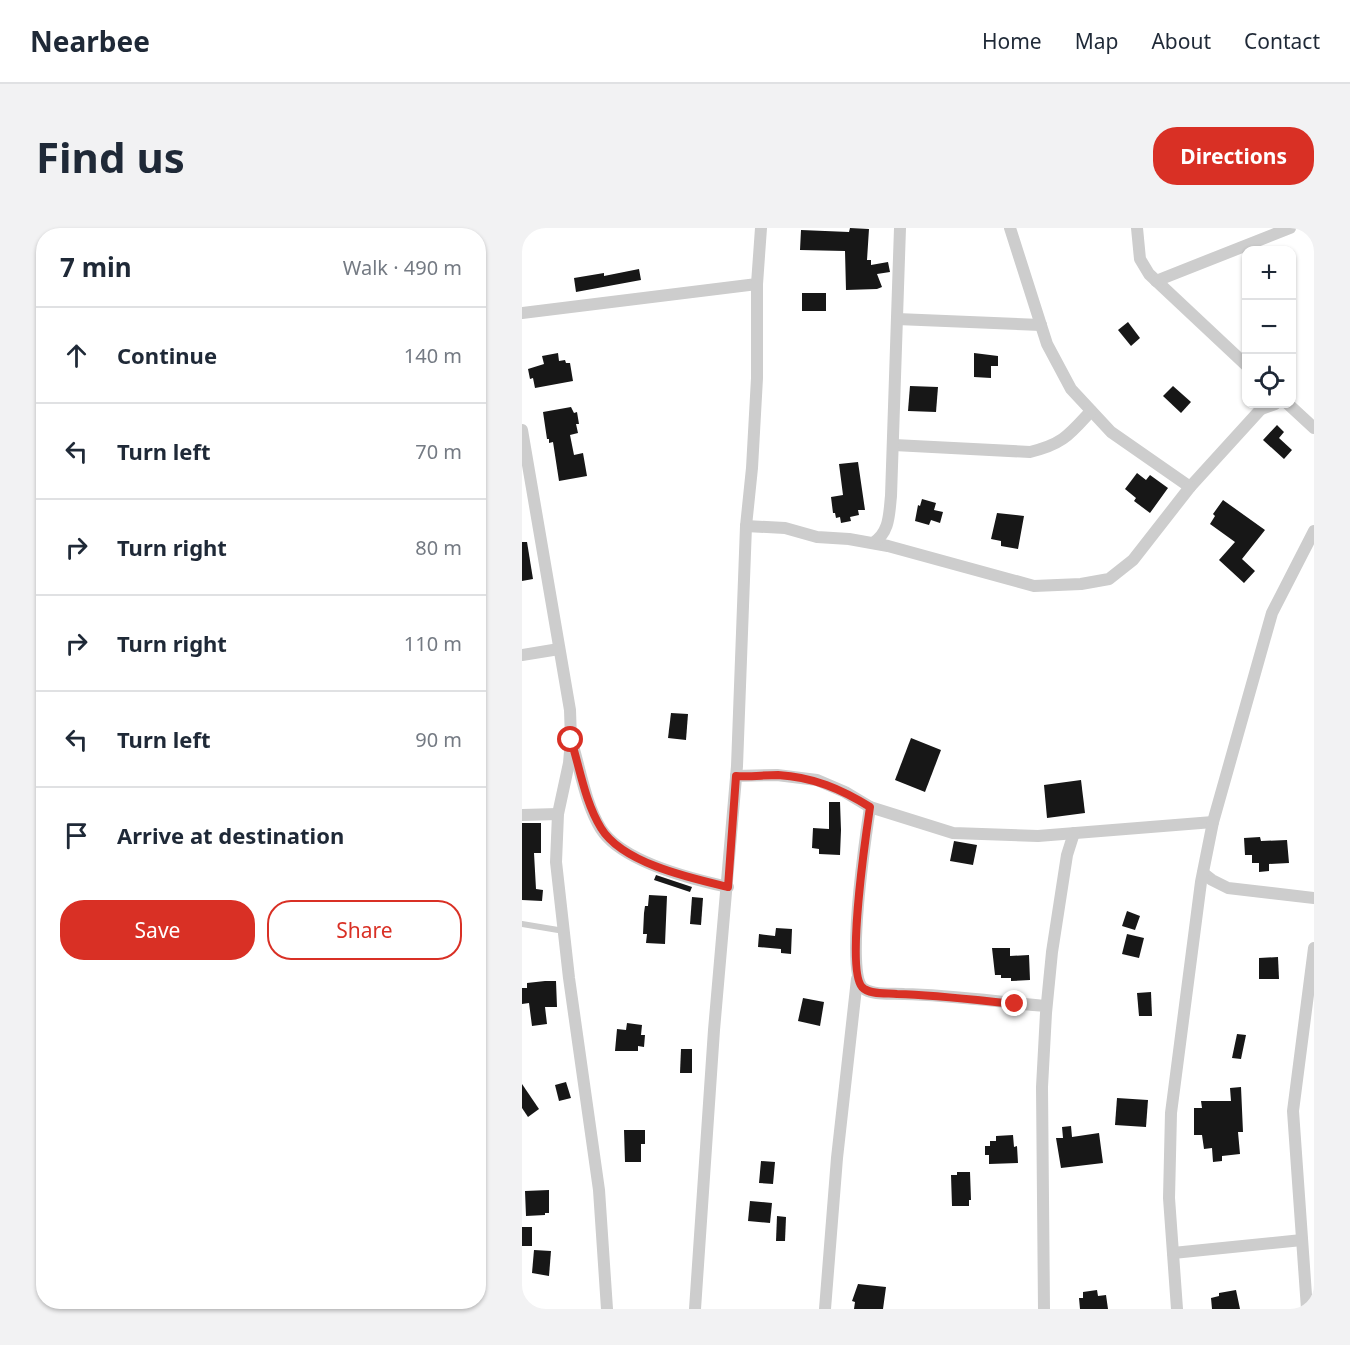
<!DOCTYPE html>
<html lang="en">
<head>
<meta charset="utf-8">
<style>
	body { margin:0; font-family:"Noto Sans",sans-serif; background:#f2f2f3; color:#1f2937 }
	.controls { position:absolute; right:18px; top:18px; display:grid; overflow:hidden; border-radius:12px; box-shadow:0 2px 4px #0004 }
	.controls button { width:54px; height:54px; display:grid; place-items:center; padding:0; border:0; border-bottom:2px solid #e0e1e3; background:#fff; color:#1f2937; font:30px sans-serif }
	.stop { position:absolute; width:18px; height:18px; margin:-14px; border:4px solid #d93025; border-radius:50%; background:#fff }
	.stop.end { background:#d93025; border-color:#fff; box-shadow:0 2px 6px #0008 }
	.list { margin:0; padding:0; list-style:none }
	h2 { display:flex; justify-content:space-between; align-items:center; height:78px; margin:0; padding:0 24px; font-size:26px }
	h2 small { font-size:20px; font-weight:400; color:#747a83 }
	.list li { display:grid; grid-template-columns:39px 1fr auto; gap:18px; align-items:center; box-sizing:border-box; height:96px; padding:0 24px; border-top:2px solid #e0e1e3 }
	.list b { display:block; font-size:22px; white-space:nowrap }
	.list em { font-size:20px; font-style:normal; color:#747a83 }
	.actions { display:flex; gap:12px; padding:18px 24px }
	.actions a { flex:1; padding:14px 0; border:2px solid #d93025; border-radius:24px; text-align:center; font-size:21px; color:#d93025 }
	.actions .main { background:#d93025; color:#fff }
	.icon { flex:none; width:33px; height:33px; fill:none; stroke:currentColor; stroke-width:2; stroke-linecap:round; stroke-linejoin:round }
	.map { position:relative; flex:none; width:792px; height:1081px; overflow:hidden; border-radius:24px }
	header { display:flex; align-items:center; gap:36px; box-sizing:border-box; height:84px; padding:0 30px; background:#fff; border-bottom:2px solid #e0e1e3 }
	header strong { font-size:28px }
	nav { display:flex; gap:33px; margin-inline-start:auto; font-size:21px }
	.intro { display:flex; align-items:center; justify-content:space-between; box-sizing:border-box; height:144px; padding:0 36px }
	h1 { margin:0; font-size:42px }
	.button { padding:15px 27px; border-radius:24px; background:#d93025; color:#fff; font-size:21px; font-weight:700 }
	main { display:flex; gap:36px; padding:0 36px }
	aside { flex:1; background:#fff; border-radius:24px; box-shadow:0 2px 4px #0004 }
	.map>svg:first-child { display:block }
</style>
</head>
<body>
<header>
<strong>Nearbee</strong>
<nav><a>Home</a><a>Map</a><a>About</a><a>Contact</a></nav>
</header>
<div class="intro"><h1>Find us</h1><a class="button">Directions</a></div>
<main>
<aside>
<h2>7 min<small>Walk · 490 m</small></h2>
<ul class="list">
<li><svg class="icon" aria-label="ahead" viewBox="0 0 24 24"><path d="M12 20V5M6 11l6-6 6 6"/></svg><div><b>Continue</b></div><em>140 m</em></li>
<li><svg class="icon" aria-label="left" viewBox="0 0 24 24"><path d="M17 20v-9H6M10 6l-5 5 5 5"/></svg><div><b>Turn left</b></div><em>70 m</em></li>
<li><svg class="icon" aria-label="right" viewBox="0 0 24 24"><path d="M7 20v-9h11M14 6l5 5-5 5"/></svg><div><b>Turn right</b></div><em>80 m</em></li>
<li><svg class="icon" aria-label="right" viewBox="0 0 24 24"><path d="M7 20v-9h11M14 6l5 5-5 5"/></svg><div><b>Turn right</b></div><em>110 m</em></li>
<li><svg class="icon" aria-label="left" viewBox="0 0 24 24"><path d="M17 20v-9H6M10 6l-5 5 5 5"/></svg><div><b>Turn left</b></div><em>90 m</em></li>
<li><svg class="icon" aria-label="arrive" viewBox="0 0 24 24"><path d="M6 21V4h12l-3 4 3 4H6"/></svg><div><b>Arrive at destination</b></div></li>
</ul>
<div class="actions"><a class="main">Save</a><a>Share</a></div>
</aside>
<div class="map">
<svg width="792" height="1081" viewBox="0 0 792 1081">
	<rect width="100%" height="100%" fill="#fff"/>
	<!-- building -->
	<g fill="#171717">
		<polygon points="328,0 347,1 345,32 349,32 349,37 366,34 368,44 355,46 360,59 355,61 324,62 323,23 278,22 279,2 327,4"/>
		<polygon points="117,41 119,52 54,64 52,50 82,45 82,48"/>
		<rect x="280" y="65" width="24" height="18"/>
		<polygon points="606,94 618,110 609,118 596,102"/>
		<polygon points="36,125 37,133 43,132 44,135 48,135 51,153 13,160 11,150 8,151 6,141 22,136 20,128"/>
		<polygon points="452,125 476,128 476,138 469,138 469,150 452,149"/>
		<polygon points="388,158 416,159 414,184 386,183"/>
		<polygon points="651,158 669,174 659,185 641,168"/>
		<polygon points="49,179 52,185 55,184 57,196 54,196 56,205 48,207 52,227 61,225 65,248 37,253 31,214 27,215 27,211 25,211 21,184"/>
		<polygon points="755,197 762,204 757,210 770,222 762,231 741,212"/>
		<polygon points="336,234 343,282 336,282 337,287 328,289 329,293 319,295 318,289 314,290 313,285 311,285 309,269 321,267 317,236"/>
		<polygon points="615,245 624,252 628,247 646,260 628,285 612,273 614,270 603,261"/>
		<polygon points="400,271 414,275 412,282 421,284 418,295 409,292 407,297 393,293 396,277 398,278"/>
		<polygon points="701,272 743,302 720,331 733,343 722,355 697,332 713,314 688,296 693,288 691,286"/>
		<polygon points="475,285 502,288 496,321 479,318 479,313 469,311"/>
		<polygon points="0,314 5,314 11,351 0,353"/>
		<polygon points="149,485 166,486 164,512 146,510"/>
		<polygon points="389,510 419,522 403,564 373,552"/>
		<polygon points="559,552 563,585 525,590 522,557"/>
		<polygon points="307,574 318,574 319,602 318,627 297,626 297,621 290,620 291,600 307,601"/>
		<polygon points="0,595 19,595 19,625 12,625 14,661 21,662 20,673 0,672"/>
		<polygon points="738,609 739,613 765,612 767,635 747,636 747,643 737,644 737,635 730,635 730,627 723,627 722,610"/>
		<polygon points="432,613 455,617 451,637 428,633"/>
		<polygon points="134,647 170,659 168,664 132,652"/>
		<polygon points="127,667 145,668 143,716 124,715 125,706 121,706 122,685 123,678 126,678"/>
		<polygon points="170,669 181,670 179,697 168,696"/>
		<polygon points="605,683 618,688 613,702 600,698"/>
		<polygon points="254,700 270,701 269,726 259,725 259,721 236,719 237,706 253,708"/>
		<polygon points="605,706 622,710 617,730 600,726"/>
		<polygon points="470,720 488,720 488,728 507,727 508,752 489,753 489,750 479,750 479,747 473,747"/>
		<polygon points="756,729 757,751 737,751 737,730"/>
		<polygon points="23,753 34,753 35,779 23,779 25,796 10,798 7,775 0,776 0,760 5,760 5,755"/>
		<polygon points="629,764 630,788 617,788 615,765"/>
		<polygon points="281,770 302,774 298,798 276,793"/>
		<polygon points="105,795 120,797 119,807 123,807 122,819 116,818 116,823 93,823 95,801 104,802"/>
		<polygon points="715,806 724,807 719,831 710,830"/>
		<polygon points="159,821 170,821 170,845 158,845"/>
		<polygon points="44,854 49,870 37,873 33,857"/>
		<polygon points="0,856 17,881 6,889 0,880"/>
		<polygon points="719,859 721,904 716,904 718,926 700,928 700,933 691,934 690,920 682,921 680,907 672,907 672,880 680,880 679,873 709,873 708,860"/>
		<polygon points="595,870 626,872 624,899 593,897"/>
		<polygon points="549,898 550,909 577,905 581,935 539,940 534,910 541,910 540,899"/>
		<polygon points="102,902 123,902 123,916 119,916 119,934 103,934"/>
		<polygon points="491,907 492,919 495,918 496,935 467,936 467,927 463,927 463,918 468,918 468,913 474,913 474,908"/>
		<polygon points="239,933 253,934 251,956 237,955"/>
		<polygon points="435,944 448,944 449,972 447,972 447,978 430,978 429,947 435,947"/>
		<polygon points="27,962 27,985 23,985 23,987 4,988 3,963"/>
		<polygon points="228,973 250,975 248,995 226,993"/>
		<polygon points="255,988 264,989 263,1013 254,1013"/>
		<rect x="0" y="999" width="10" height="19"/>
		<polygon points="12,1022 29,1023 27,1048 10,1045"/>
		<polygon points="336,1056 364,1059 361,1081 332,1081 333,1074 330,1073"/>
		<polygon points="575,1062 576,1068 584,1067 586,1081 558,1081 557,1070 561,1070 561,1064"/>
		<polygon points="714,1062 718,1081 690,1081 689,1070 697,1068 697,1065"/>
	</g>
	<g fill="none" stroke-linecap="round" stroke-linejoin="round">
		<!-- lane -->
		<polyline stroke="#cdcdcd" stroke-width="6" points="0,696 42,703"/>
		<!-- street -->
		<g stroke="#cdcdcd" stroke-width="12">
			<polyline points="488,0 525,116 549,161 589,204 668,259 739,181 740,176"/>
			<polyline points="615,0 618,31 627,46 724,137"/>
			<polyline points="634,53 768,0"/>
			<polyline points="0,85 235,56"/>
			<polyline points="375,91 519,97"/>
			<polyline points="766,176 792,200"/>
			<polyline points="739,181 753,176"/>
			<polyline points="0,202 48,482 49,512 47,535 36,586 34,634 47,750 77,962 85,1081"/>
			<path d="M372 217 508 224C541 216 547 207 569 183"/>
			<polyline points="224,298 263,300 295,309 327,311 366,318 512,358 559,356 587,351 611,332 668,259"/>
			<path d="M351 315C368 304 367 286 369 268L378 0"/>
			<polyline points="0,427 37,421"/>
			<path d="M51 518C59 545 64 577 79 601 100 634 169 651 206 659"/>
			<polyline points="214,548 255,547 295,552 323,564 348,579 431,605 516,608 691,594"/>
			<path d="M348 579C344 606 323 745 341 760 350 768 370 765 382 766 429 767 477 774 524 778"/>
			<polyline points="0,587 36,586"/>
			<polyline points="681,645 690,652 706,660 792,670"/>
			<polyline points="651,1025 780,1012"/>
			<polyline points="173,1081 192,802 215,538 224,298 230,240 235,150 235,56 239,0"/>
			<polyline points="303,1081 315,930 335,751"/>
			<polyline points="522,1081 520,859 524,785 530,724 545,627 552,605"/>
			<polyline points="655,1081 647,970 649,885 679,654 691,594 750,385 792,303"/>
			<polyline points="785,1081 771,883 792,720"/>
		</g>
	</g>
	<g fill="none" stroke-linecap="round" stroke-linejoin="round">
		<!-- route -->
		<path stroke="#d93025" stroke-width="8" d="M49 512C58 541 63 574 79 600 100 635 168 650 206 659L214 548C228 549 242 547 256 547 291 549 319 561 348 579 344 606 324 742 340 759 347 767 365 765 375 766 414 767 454 772 493 776"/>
	</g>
</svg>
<div class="controls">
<button>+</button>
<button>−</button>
<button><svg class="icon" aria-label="locate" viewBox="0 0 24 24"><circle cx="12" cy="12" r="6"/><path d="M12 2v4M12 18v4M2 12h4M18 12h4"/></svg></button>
</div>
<div class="stop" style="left:49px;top:512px"></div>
<div class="stop end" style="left:493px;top:776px"></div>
</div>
</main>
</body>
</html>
